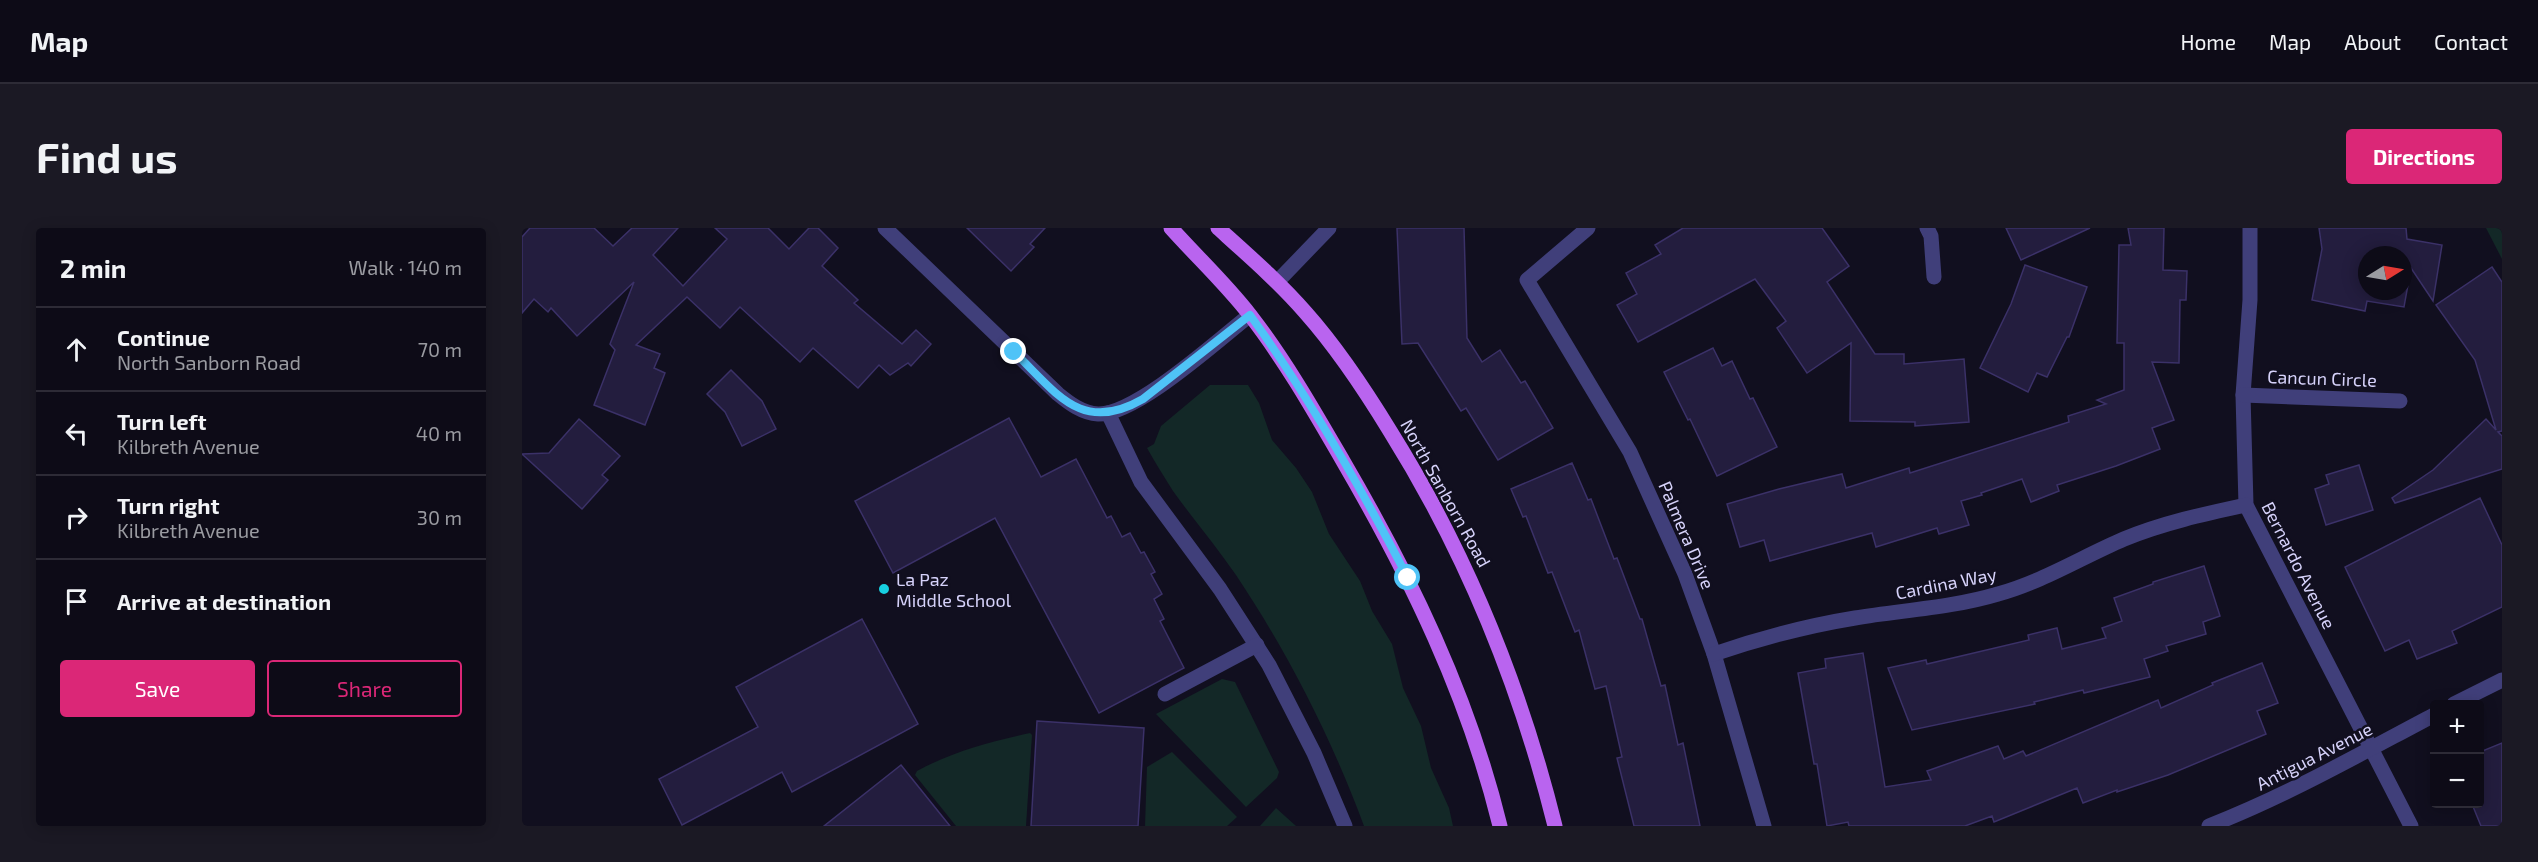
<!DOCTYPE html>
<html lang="en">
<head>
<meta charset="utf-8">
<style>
	body { margin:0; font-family:"Exo 2",sans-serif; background:#1b1924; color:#f1f3f6 }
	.controls { position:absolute; right:18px; bottom:18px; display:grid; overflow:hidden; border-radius:6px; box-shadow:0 3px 15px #0003 }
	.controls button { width:54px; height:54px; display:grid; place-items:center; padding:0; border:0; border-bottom:2px solid #2d2b36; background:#0d0b17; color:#f1f3f6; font:30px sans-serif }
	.compass { position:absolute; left:1836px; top:18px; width:54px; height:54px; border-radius:50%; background:#0d0b17; box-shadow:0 3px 15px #0003; rotate:79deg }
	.stop { position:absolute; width:18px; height:18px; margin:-14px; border:4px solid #4fc3f7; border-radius:50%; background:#fff }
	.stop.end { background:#4fc3f7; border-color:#fff; box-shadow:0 2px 6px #0008 }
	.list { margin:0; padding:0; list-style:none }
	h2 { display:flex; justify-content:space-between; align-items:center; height:78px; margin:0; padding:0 24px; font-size:26px }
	h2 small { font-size:20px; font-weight:400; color:#9a9ba1 }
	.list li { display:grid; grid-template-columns:39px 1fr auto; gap:18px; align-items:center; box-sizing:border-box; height:84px; padding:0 24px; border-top:2px solid #2d2b36 }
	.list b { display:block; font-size:22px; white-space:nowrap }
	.list p { margin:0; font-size:20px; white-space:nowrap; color:#9a9ba1 }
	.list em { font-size:20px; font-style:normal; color:#9a9ba1 }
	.actions { display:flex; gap:12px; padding:18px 24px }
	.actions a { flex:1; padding:14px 0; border:2px solid #db2777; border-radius:6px; text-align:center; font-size:21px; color:#db2777 }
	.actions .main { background:#db2777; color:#fff }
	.icon { flex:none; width:33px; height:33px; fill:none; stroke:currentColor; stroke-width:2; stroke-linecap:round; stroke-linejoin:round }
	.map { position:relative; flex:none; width:1980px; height:598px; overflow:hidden; border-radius:6px }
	header { display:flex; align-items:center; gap:36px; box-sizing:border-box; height:84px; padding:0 30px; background:#0d0b17; border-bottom:2px solid #2d2b36 }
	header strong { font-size:28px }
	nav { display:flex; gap:33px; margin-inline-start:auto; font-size:21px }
	.intro { display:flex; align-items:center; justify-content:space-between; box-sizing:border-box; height:144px; padding:0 36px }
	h1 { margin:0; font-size:42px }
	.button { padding:15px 27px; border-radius:6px; background:#db2777; color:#fff; font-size:21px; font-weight:700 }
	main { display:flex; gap:36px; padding:0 36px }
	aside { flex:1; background:#0d0b17; border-radius:6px; box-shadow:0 3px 15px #0003 }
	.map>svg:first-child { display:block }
</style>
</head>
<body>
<header>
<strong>Map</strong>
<nav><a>Home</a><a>Map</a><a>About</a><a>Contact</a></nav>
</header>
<div class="intro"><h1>Find us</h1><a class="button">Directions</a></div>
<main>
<aside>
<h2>2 min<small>Walk · 140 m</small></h2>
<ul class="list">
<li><svg class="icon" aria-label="ahead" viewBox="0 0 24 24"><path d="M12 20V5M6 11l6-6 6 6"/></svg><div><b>Continue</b><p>North Sanborn Road</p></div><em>70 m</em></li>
<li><svg class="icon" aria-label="left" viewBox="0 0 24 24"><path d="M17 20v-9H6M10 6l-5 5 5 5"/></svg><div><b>Turn left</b><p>Kilbreth Avenue</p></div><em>40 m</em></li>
<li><svg class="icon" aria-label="right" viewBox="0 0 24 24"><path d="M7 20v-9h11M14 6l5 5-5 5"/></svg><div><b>Turn right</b><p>Kilbreth Avenue</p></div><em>30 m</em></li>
<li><svg class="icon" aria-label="arrive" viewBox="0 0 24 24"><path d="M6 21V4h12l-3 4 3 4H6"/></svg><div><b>Arrive at destination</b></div></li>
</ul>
<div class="actions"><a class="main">Save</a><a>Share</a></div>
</aside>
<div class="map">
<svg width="1980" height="598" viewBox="0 0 1980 598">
	<rect width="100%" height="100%" fill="#110f1f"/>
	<!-- green -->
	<g fill="#132827">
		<polygon points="1964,0 1980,0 1980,31"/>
		<path d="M688 157H726L737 175 750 212 774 240 790 264 807 306 838 353 850 383 870 416 881 460 899 498 909 540 927 580 931 598H842C809 509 766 425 714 347 694 318 671 291 651 263 642 249 633 234 625 220L632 216 639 198Z"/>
		<polygon points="700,451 713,454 757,544 755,550 724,579 634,486"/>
		<path d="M508 505 510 507 504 598H434L393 547 395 543C432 523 467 514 508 505Z"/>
		<polygon points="650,524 715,589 705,598 623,598 625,539"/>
		<polygon points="754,580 774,598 738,598"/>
	</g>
	<!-- building -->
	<g fill="#231d3e" stroke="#3b3168" stroke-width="1.5" fill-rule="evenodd">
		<polygon points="8,0 72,0 91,18 110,0 156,0 131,27 161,58 205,11 193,0 246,0 267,21 287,0 296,0 316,20 300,38 336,72 332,75 380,116 394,102 409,116 389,138 386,135 368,147 357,137 336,160 291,120 278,134 218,79 198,100 165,69 114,117 138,126 132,140 143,145 123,197 72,177 93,122 88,116 112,54 55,108 29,80 26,84 12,71 0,85 0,9"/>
		<polygon points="445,0 523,0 508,16 512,19 489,43"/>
		<polygon points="875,0 942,0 945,110 960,134 978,122 999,155 1003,153 1031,200 976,232 944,180 939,183 896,115 880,116"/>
		<polygon points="1161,0 1300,0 1327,38 1305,54 1353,126 1382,126 1382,136 1442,131 1447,194 1393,198 1393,194 1328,193 1329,115 1285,145 1255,100 1264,93 1233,51 1116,114 1095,77 1115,66 1104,45 1139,26 1133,17"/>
		<polygon points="1484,0 1568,0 1499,32"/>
		<polygon points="1606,0 1642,0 1641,42 1665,43 1664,72 1658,72 1657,135 1630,134 1652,192 1630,200 1638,221 1594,238 1535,257 1537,263 1509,274 1500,251 1459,265 1460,267 1439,273 1447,297 1417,306 1415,300 1354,319 1350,305 1248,333 1242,312 1218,319 1205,276 1257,261 1320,246 1324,260 1387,240 1388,245 1547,194 1546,188 1584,176 1575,172 1602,162 1602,115 1595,115 1597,17 1609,17"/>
		<path d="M1797 0H1884L1885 11 1920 17 1911 73 1889 40 1882 79 1845 73 1843 83 1790 72 1800 21ZM1845 27H1881V63H1845Z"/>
		<polygon points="1503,37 1565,59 1547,109 1545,109 1525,149 1515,145 1506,164 1458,140 1489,76"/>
		<polygon points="1970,39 1980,54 1980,203 1976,204 1980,208 1980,241 1873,275 1870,270 1911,242 1964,191 1974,202 1953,132 1914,77"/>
		<polygon points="1191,120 1200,138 1210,133 1228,171 1231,170 1255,219 1195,248 1168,191 1166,192 1142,144"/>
		<polygon points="209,142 240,173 254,201 220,218 203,184 185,166"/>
		<polygon points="487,190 519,249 554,231 585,290 589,288 600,309 608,305 619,325 622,324 633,344 629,346 640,366 632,371 642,391 638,393 662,440 577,485 473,290 371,345 333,273"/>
		<polygon points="57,191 98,228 80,247 86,252 60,281 0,226 27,225"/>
		<polygon points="1050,235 1066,272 1069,271 1092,331 1095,330 1118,391 1120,391 1139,458 1143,457 1156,517 1161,515 1178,598 1112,598 1095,530 1100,529 1084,458 1073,461 1057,402 1053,404 1030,344 1026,345 1004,288 1001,289 989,261"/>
		<polygon points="1837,237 1851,282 1804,297 1793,261 1807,256 1804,247"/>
		<polygon points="1958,270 1980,317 1980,379 1930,403 1935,415 1895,431 1887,412 1863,423 1823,339"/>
		<polygon points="1682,338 1698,388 1681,394 1684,406 1644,418 1646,423 1622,431 1628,449 1562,465 1561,462 1512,474 1513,476 1390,502 1366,440 1404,432 1405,436 1507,412 1506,407 1535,400 1540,421 1584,410 1580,400 1600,393 1592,370 1631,356 1631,354"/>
		<polygon points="340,391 396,496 270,564 260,544 160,597 137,551 236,499 214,459"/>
		<polygon points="1341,425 1363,559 1409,552 1405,543 1476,518 1482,531 1501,523 1504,528 1636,472 1639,480 1691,457 1690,455 1740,435 1756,475 1735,483 1744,506 1646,547 1595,564 1595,562 1561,575 1555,560 1472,594 1470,588 1443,598 1327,598 1326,594 1305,598 1295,536 1292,536 1276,445 1304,440 1303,431"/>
		<polygon points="515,493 622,500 616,598 509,598"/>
		<polygon points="1980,515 1980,598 1959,598 1950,576 1958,576 1958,524"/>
		<polygon points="379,537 428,598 302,598"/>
	</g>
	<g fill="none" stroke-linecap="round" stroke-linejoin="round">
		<!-- minor -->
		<g stroke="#403f7a" stroke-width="15">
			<path d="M363 0 536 166C547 175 560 185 576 186 614 187 696 112 728 87"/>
			<polyline points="1066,0 1005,52 1108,224 1163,346 1192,426 1242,598"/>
			<polyline points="1405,0 1409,8 1412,49"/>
			<polyline points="1728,0 1728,72 1721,167 1724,277 1889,598"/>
			<polyline points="755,54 807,0"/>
			<polyline points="1721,167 1878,173"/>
			<polyline points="586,185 619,254 698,361 747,437 792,525 823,598"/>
			<path d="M1192 426C1239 410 1284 398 1333 390 1381 382 1429 380 1476 366 1520 354 1560 329 1602 311 1641 295 1682 286 1724 277"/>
			<polyline points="643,466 735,417"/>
			<polyline points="1932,476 1980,452"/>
			<path d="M1687 598C1766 567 1838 526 1912 487"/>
		</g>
		<!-- major -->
		<g stroke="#b964ef" stroke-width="15">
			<path d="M649 0C675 29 704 56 728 87 763 132 792 183 821 233 888 348 946 467 978 598"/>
			<path d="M696 0C726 27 757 54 784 85 816 121 843 162 868 203 945 326 998 457 1033 598"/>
		</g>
	</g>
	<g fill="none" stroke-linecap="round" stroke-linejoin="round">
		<!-- route -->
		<path stroke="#4fc3f7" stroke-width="8" d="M492 124C534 164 559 207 621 171L728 87C788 170 839 260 886 350"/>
	</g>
	<!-- markers -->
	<circle fill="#17d0e1" stroke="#110f1f" stroke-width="2" cx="362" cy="361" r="6"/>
	<g text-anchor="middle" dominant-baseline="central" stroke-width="5" stroke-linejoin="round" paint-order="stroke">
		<!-- street labels -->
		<g font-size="18" fill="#d6d2fa" stroke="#110f1f">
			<text transform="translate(1800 150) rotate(2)">Cancun Circle</text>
			<text transform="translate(924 265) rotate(61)">North Sanborn Road</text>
			<text transform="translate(1165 307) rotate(67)">Palmera Drive</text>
			<text transform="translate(1777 337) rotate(63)">Bernardo Avenue</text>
			<text transform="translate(1424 355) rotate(-11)">Cardina Way</text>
			<text transform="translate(1792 528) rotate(-27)">Antigua Avenue</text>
		</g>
		<!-- poi labels -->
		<g font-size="18" fill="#d6d2fa" stroke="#110f1f" text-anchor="start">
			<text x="374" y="351">La Paz<tspan x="374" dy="21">Middle School</tspan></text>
		</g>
	</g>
</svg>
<div class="controls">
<button>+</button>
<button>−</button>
</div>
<svg class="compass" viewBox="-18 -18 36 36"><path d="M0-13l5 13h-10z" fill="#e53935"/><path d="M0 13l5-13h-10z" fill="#9a9ba1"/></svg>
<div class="stop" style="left:886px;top:350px"></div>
<div class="stop end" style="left:492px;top:124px"></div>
</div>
</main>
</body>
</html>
